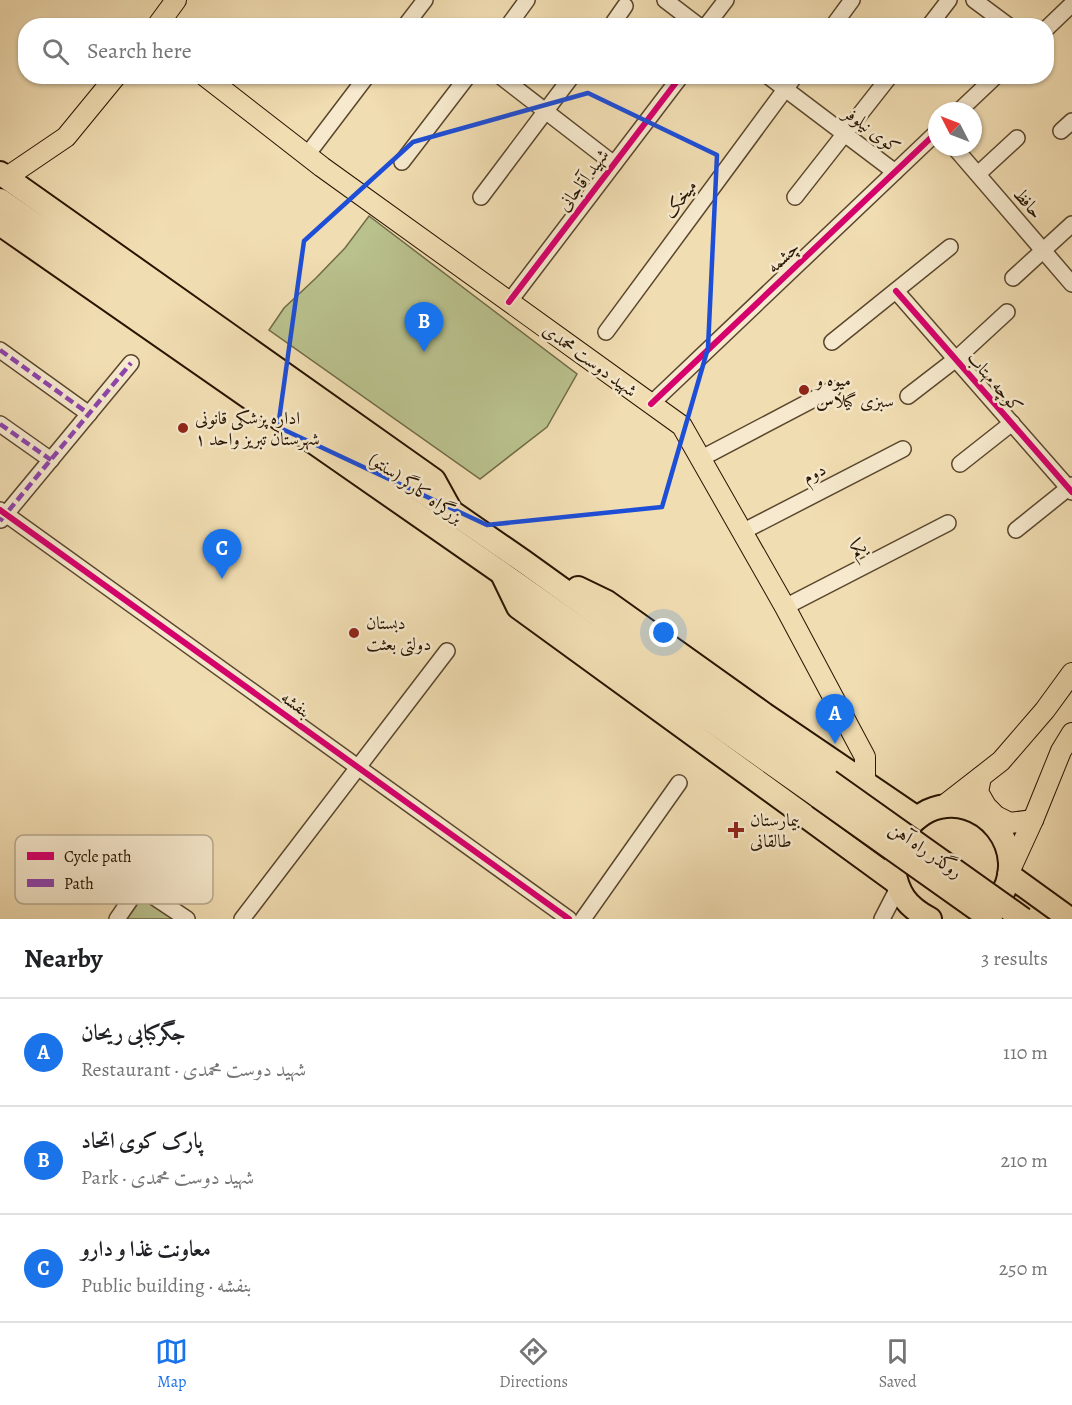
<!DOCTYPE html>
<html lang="en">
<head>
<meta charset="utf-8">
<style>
	body { margin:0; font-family:Alegreya,Amiri,serif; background:#f6f6f6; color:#202124 }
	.compass { position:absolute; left:928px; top:102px; width:54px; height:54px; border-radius:50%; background:#fff; box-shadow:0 2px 4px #0004; rotate:312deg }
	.you { position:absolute; left:664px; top:633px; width:21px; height:21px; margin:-15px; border:4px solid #fff; border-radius:50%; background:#1a73e8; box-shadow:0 0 0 9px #1a73e833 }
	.badge { display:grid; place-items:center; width:39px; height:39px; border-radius:50%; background:#1a73e8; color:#fff; font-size:20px; font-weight:700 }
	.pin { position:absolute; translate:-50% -50px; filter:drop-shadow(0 2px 3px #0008) }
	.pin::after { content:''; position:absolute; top:32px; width:21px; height:18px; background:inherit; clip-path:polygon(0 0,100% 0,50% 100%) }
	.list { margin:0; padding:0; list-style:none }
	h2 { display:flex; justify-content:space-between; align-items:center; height:78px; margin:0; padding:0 24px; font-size:26px }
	h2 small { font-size:20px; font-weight:400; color:#757577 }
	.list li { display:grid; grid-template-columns:39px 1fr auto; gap:18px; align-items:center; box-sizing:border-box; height:108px; padding:0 24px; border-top:2px solid #e0e0e0 }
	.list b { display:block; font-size:22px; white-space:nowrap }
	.list p { margin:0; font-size:20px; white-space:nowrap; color:#757577 }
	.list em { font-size:20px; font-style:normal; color:#757577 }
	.icon { flex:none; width:33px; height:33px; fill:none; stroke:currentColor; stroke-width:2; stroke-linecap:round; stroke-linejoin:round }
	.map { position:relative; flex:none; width:1072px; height:919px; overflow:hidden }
	.search { position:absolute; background:#fff; box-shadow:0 2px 4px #0004; left:18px; right:18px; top:18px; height:66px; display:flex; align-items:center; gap:15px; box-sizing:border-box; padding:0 21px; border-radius:24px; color:#757577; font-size:22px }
	.sheet { height:402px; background:#fff }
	nav { display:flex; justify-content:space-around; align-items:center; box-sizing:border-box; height:84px; border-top:2px solid #e0e0e0; background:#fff; font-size:16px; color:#757577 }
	nav a { display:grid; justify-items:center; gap:3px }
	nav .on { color:#1a73e8 }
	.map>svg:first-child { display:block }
</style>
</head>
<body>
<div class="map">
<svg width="1072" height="919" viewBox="0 0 1072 919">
	<rect width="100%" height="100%" fill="#f1ddb2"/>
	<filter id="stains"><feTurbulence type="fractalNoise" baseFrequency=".00333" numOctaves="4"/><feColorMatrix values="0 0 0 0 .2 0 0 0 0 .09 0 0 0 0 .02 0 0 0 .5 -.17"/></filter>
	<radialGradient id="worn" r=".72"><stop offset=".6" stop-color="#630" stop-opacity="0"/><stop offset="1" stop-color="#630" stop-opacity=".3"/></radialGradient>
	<!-- green -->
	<g fill="#b9c18d" stroke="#706a46" stroke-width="1.5">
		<polygon points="369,216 577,374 547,427 480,479 269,330 284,308 316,278 345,248"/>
		<polygon points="143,896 176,919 127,919"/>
	</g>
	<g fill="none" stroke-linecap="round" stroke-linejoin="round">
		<defs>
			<g id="minor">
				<polyline points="665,0 699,26"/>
				<polyline points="974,0 1009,26"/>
				<polyline points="405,26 425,0"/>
				<polyline points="508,26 527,0"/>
				<polyline points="611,26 625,6"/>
				<polyline points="706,26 726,0"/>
				<polyline points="833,26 852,0"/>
				<polyline points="929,26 949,0"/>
				<polyline points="1046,29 1072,4"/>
				<polyline points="500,76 614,164"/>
				<polyline points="768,76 895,172"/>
				<polyline points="959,111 996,76"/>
				<polyline points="1061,131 1072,121"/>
				<polyline points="954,147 1072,284"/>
				<polyline points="307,155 367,76"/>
				<polyline points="402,162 468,76"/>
				<polyline points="978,174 1017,138"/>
				<polyline points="481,197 572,76"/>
				<polyline points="795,197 890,76"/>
				<polyline points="1013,278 1072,224"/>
				<polyline points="896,291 1072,492"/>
				<polyline points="509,302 681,76"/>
				<polyline points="606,332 795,76"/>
				<polyline points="832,342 950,247"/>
				<polyline points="0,350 89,414"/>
				<polyline points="908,396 956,359 1007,312"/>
				<polyline points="651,404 937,132"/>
				<polyline points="0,424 51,460"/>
				<polyline points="700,459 833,389"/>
				<polyline points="960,464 1012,423"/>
				<polyline points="0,510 569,919"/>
				<polyline points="1,520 131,363"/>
				<polyline points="1016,530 1072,485"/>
				<polyline points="742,532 903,449"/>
				<polyline points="785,607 948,523"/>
				<polyline points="117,919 139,887 187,919"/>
				<polyline points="242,919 447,651"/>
				<polyline points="583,919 679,783"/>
				<polyline points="882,919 898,888"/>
			</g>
			<g id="major">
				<polyline points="157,26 176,0"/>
				<polyline points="205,76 322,167 682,426 785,607 865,757 865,781"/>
				<polyline points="7,177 66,137 116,76"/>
				<polyline points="981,777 978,792 986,806 996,816 1010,823 1033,820"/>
				<polyline points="942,807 1001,761 1045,710 1072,673"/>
				<polyline points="1011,868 1033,820 1061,751 1072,733"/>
			</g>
			<g id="highway">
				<polyline points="0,173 434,480 450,509"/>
				<polyline points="0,200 523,561 829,781"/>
				<polyline points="0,224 503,574 819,797"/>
				<polyline points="503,576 518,607 896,882"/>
				<polyline points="578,588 607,602 764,714 917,818"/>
				<path d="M907 828C913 821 920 815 928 811 983 787 1034 853 998 900 995 905 989 909 985 913"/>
				<path d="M893 867C898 894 906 906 930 919"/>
				<polyline points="1009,875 1070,919"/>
			</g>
		</defs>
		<!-- minor casing -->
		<use href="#minor" stroke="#5a462c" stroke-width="18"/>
		<!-- major casing -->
		<use href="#major" stroke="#271400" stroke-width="22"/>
		<!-- highway casing -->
		<use href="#highway" stroke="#271400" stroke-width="26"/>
		<!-- minor -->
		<use href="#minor" stroke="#f6e9cd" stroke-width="15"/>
		<!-- major -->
		<use href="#major" stroke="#f1ddb2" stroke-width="20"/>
		<!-- highway -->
		<use href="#highway" stroke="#f1ddb2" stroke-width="22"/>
		<defs>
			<g id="highway-bridge">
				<polyline points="829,781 1023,919"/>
				<polyline points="819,797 991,919"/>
			</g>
		</defs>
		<!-- highway-bridge casing -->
		<use href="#highway-bridge" stroke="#271400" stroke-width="26" stroke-linecap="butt"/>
		<!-- highway-bridge -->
		<use href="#highway-bridge" stroke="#f1ddb2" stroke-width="22"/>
		<!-- quiet -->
		<g stroke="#8e44ad" stroke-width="4.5" stroke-dasharray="9 4.5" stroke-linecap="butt">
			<polyline points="0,350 89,414"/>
			<polyline points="0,424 51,460"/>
			<polyline points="0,521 131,363"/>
		</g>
		<defs>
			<g id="cycleway">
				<polyline points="896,291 1072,492"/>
				<polyline points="509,302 681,76"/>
				<polyline points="651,404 937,132"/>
				<polyline points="0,510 569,919"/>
			</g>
		</defs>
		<!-- cycleway casing -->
		<use href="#cycleway" stroke="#f6e9cd" stroke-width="10"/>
		<!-- cycleway -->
		<use href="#cycleway" stroke="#d6006c" stroke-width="6"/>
	</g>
	<!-- marked area -->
	<path fill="none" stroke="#1d4ed8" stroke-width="4.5" stroke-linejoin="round" d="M588 93 717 155 708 348 662 507 487 525 278 427 304 241 413 142Z"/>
	<!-- markers -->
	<g fill="#8f2418" stroke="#f6e9cd" stroke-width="2">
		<circle cx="804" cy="390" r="6"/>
		<circle cx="183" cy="428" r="6"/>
		<circle cx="354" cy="633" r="6"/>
		<path d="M733 821h6v6h6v6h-6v6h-6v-6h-6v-6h6z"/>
	</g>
	<g text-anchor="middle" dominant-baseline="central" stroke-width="5" stroke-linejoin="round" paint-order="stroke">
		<!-- street labels -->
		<g font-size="18" fill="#271400" stroke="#f6e9cd">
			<text transform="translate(872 130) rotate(37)">کوی نیلوفر</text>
			<text transform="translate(583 180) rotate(-53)">شهید آقاجانی</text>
			<text transform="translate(680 199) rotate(-53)">میخک</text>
			<text transform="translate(1028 203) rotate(49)">حافظ</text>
			<text transform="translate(783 257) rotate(-43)">چشمه</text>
			<text transform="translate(590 360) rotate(36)">شهید دوست محمدی</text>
			<text transform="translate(995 382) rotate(49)">کوچه مهتاب</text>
			<text transform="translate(814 473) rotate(-27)">دوم</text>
			<text transform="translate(416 488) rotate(35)">بزرگراه کارگر (سنتو)</text>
			<text transform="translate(858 548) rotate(-27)">یکم</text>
			<text transform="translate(296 704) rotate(36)">بنفشه</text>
			<text transform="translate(926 850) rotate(35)">روگذر راه آهن</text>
		</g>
		<!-- poi labels -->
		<g font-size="18" fill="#271400" stroke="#f6e9cd" text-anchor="start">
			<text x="816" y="380">میوه و<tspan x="816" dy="21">سبزی گیلاس</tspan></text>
			<text x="195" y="418">اداره پزشکی قانونی<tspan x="195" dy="21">شهرستان تبریز واحد ۱</tspan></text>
			<text x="366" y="623">دبستان<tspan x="366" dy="21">دولتی بعثت</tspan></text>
			<text x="750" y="820">بیمارستان<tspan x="750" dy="21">طالقانی</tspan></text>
		</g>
	</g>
	<!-- legend -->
	<rect x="15" y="835" width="198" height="69" rx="9" fill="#f6e9cd" stroke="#b8a990" stroke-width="1.5"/>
	<rect x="27" y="852" width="27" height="8" fill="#d6006c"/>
	<rect x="27" y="879" width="27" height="8" fill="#8e44ad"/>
	<g font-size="16" fill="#271400">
		<text x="64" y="862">Cycle path</text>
		<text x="64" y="889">Path</text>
	</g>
	<rect width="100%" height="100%" filter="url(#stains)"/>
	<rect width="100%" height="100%" fill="url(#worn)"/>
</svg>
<svg class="compass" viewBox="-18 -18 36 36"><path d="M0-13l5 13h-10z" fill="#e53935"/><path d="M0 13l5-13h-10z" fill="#757577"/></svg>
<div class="you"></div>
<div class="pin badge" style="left:835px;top:744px">A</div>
<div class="pin badge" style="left:424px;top:352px">B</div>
<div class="pin badge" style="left:222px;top:579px">C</div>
<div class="search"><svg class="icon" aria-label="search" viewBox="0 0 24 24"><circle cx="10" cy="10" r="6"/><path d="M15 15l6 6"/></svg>Search here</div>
</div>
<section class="sheet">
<h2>Nearby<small>3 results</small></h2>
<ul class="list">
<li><span class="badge">A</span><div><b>جگرکبابی ریحان</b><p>Restaurant · شهید دوست محمدی</p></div><em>110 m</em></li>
<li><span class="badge">B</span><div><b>پارک کوی اتحاد</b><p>Park · شهید دوست محمدی</p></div><em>210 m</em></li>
<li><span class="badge">C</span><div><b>معاونت غذا و دارو</b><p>Public building · بنفشه</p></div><em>250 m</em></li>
</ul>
</section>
<nav>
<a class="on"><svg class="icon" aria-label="map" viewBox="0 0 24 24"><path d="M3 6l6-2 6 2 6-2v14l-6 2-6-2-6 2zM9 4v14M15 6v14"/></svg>Map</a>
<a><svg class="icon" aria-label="directions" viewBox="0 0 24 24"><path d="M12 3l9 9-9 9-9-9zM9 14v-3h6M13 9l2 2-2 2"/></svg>Directions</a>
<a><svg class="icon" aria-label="saved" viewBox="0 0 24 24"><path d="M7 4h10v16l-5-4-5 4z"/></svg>Saved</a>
</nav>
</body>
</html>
